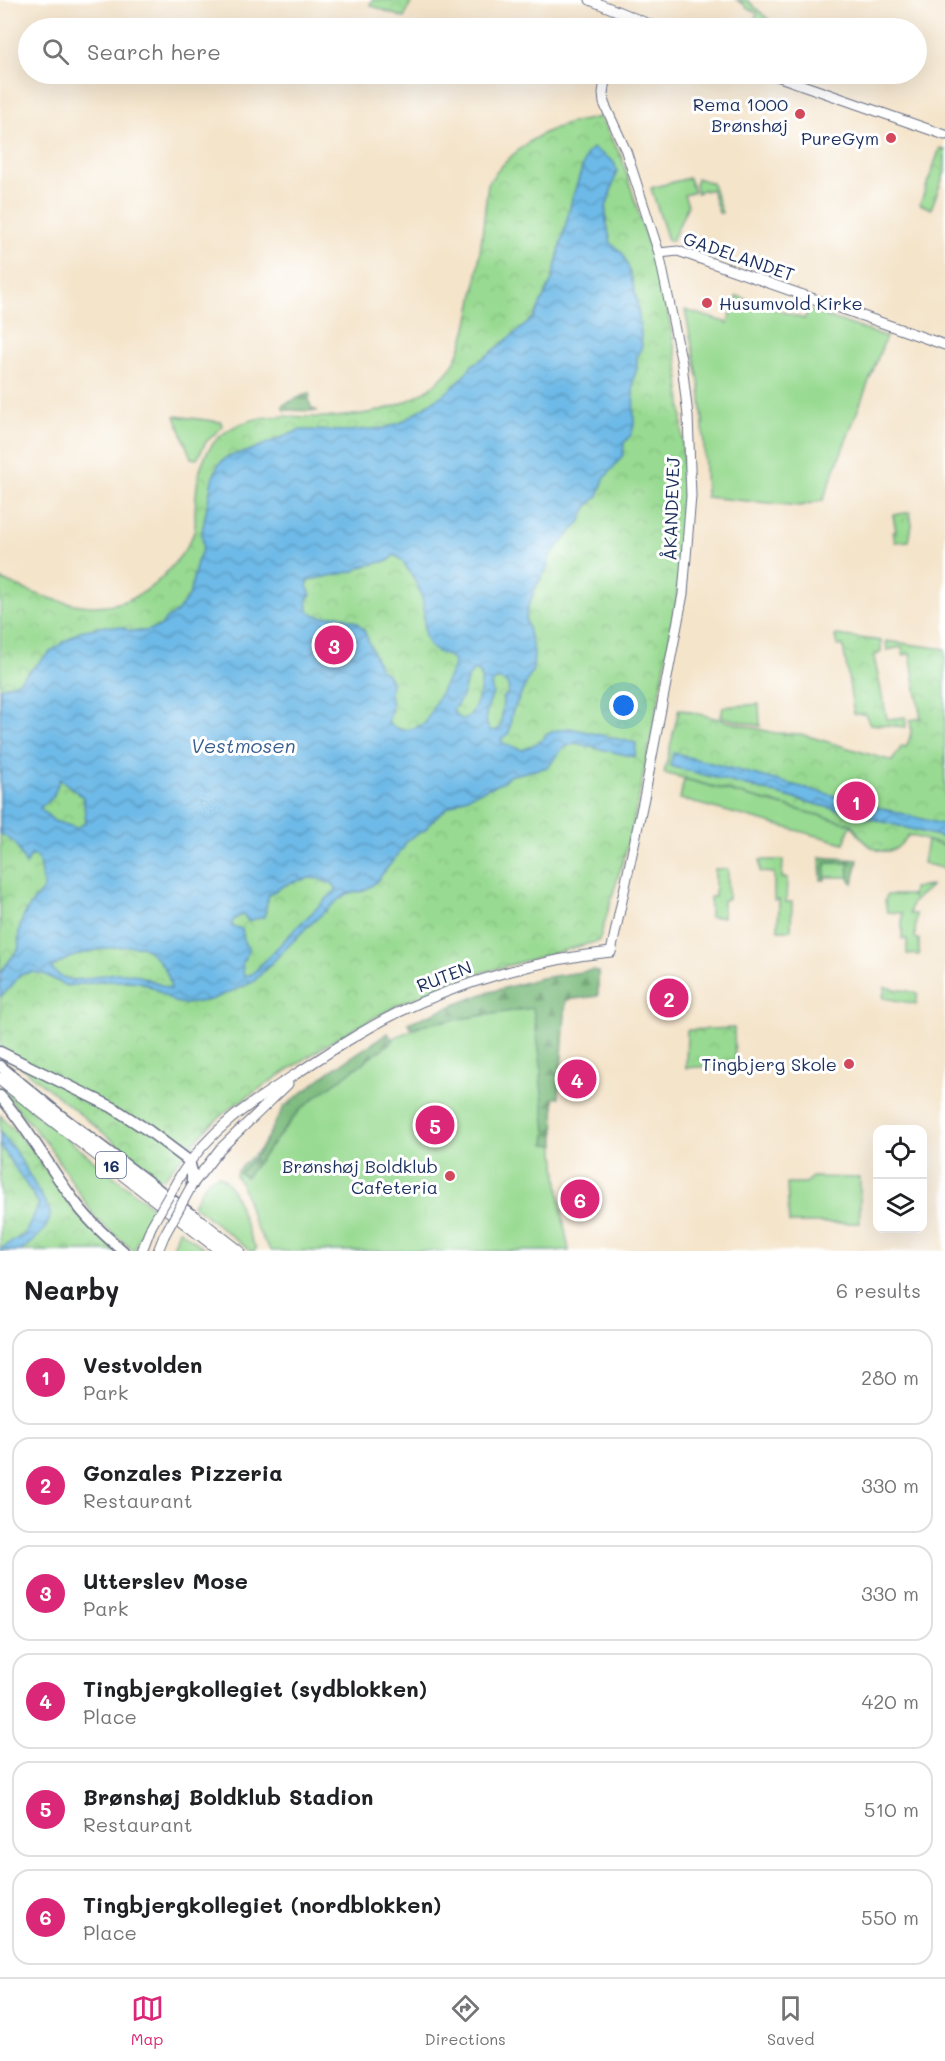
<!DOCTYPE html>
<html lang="en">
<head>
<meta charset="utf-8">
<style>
	body { margin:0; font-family:Mali,sans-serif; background:#f6f6f6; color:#202124 }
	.controls { position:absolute; right:18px; bottom:18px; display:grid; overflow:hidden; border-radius:12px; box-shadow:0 6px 24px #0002 }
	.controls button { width:54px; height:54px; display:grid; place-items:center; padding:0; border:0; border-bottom:2px solid #e0e0e0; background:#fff; color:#202124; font:30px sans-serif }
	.you { position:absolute; left:624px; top:706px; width:21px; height:21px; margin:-15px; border:4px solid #fff; border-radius:50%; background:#1a73e8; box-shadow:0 0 0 9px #1a73e833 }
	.badge { display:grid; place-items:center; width:39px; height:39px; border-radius:50%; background:#db2777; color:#fff; font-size:20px; font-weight:700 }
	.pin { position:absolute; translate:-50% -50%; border:3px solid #fff; box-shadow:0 2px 6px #0006 }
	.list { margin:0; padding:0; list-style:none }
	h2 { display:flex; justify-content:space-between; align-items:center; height:78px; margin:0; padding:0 24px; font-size:26px }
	h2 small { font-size:20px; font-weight:400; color:#757577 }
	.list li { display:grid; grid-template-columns:39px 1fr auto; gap:18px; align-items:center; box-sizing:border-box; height:96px; margin:0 12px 12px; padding:0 12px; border:2px solid #e0e0e0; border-radius:18px }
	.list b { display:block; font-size:22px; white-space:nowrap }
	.list p { margin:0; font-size:20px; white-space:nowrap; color:#757577 }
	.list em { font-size:20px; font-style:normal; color:#757577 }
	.icon { flex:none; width:33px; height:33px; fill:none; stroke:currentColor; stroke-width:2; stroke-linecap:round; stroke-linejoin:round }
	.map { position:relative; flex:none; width:945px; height:1251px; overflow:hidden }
	.search { position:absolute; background:#fff; box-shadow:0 6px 24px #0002; left:18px; right:18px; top:18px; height:66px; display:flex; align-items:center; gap:15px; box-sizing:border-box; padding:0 21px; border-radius:33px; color:#757577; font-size:22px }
	.sheet { height:726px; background:#fff }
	nav { display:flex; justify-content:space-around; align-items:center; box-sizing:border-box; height:84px; border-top:2px solid #e0e0e0; background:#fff; font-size:16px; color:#757577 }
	nav a { display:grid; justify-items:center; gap:3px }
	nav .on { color:#db2777 }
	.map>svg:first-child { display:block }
</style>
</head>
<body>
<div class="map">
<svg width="945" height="1251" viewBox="0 0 945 1251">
	<defs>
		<pattern id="forest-firs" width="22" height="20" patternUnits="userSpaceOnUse" patternTransform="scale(1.5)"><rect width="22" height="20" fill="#7aba7b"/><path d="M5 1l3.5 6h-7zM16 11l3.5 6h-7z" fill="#639868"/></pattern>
		<pattern id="park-crowns" width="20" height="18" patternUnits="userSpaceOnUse" patternTransform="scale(1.5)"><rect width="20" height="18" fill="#98da91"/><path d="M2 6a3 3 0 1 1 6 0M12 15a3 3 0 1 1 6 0" fill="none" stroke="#82bb7f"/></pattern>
		<pattern id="water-waves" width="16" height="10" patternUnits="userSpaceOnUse" patternTransform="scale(1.5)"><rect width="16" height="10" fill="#6db9e7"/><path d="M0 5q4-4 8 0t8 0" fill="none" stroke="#5997be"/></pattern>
	</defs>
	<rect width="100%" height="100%" fill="#fff"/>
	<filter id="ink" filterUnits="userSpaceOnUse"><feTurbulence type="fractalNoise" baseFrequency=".0167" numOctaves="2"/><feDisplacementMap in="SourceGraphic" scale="12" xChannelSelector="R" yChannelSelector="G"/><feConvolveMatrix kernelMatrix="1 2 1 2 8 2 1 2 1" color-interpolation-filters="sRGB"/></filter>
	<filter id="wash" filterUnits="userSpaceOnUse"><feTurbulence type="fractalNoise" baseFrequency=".008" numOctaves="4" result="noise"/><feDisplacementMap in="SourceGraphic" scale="24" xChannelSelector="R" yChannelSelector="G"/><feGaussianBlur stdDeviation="1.35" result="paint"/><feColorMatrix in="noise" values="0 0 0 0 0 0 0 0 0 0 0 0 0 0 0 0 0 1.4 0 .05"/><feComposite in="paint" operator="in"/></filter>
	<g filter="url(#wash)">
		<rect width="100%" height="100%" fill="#f4e4ca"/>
		<!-- green -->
		<g fill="#98da91" stroke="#5a8478" stroke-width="1.5">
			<polygon points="737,0 747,0 778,28 751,28 757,13 746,8 745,5"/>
			<polygon points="689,178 694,192 684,195 688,205 672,241 668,240 651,188"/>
			<polygon points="697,178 712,183 722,213 719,213 711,189 705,191 704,189 697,193 695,185"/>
			<polygon points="737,296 804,319 809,310 886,337 823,500 800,506 706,497 703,423 700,387 685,310 728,323"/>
			<polygon points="175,416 221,422 222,427 206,442 197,459 191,458"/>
			<polygon points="759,704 760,726 721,717 723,707"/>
			<polygon points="684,779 851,824 844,843 680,799"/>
			<polygon points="927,841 945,846 945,869 923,863"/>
			<polygon points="760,860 783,860 782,878 787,878 786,902 792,902 791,930 778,930 779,900 774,900 774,873 760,872"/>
			<rect x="825" y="863" width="24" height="14"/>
			<polygon points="715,869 728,869 728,899 723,900 723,917 710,917 710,897 715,897"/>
			<path d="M931 886C922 896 910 899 910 914H916L915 938 919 939V955L907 954V939H902V913L887 912 885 900 887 895H911L912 898 913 888Z"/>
			<path d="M563 1000C560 1032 556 1064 554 1096 552 1148 559 1201 569 1251H271C264 1241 256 1229 252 1217 247 1202 246 1189 236 1176L237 1171 260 1149 272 1130 388 1040 436 1020Z"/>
			<polygon points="0,1085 152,1207 134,1251 96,1219 49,1146 0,1088"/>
			<path d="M218 1175C238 1184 243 1229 256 1248L255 1251H250L193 1205 207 1181Z"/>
			<polygon points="812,1177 860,1178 860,1223 789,1223 787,1183 805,1183"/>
		</g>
		<!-- forest -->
		<g fill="url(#forest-firs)" stroke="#4a746c" stroke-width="1.5">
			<polygon points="308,393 310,394 309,401 312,409 318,411 284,410 283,408 283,405"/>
			<polygon points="820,857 858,860 853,883 849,879 848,863 826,863 825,880 821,880"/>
			<polygon points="594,970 598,972 598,996 566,1000 559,1097 554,1098 555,1145 545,1144 546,1132 540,1075 542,1072 533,1008 438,1022 411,1028 408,1023 483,994 541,978"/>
			<polygon points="388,1033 393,1041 316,1097 300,1110 246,1177 239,1173 258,1154 284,1107 330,1071"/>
		</g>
		<!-- park -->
		<g fill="url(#park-crowns)" stroke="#5a8478" stroke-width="1.5">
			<polygon points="372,0 412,0 404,18 370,5"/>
			<path d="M600 117 622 158 666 303 678 365 682 416 684 507 677 598 657 709 632 830 599 941 473 975 400 1004 337 1038 230 1108 206 1129 162 1180 0 1050V579C61 606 123 628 172 566 180 557 190 544 194 532 196 527 195 519 195 514 196 487 197 459 218 438 243 415 277 415 308 417 356 419 416 410 449 370 475 338 482 228 488 184 504 159 533 134 564 125 575 121 588 120 600 117Z"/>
			<polygon points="940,148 945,150 945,172 931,209 920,204"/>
			<polygon points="910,512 912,525 909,541 895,542 893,532 896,531 893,515"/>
			<polygon points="837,635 881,641 881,652 874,657 887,719 905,717 906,727 870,724 865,714 854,714 843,645 837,646 835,636"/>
			<path d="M886 641 945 649V846L909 835C905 839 900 846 895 849 875 858 860 838 851 824L664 773 679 709 774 733 801 734 892 761 902 746 906 747C911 738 912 729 910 720L921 718 910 654 903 655 902 647 887 650Z"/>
			<polygon points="885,987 918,993 916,1004 883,998"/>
			<polygon points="734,1028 735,1064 686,1068 687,1030"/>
			<polygon points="0,1115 28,1145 78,1215 117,1251 0,1251"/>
			<polygon points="179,1230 180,1230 207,1251 172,1251"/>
		</g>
		<!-- water -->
		<g fill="url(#water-waves)" stroke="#4474a2" stroke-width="1.5" fill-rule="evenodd">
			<path d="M593 148 614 162 617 171 606 208V220L611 243 623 254 629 269 637 300 642 346 637 357V369L633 380 634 425 631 435 624 443 623 455 604 479 598 496 587 507 580 522 549 557 548 567 536 586 527 610 526 620 534 652 533 669 512 713 509 733 501 739 504 744 523 750 541 741 546 735 554 731 570 728 636 743 635 757 575 743 563 748 548 767 509 776 501 783 469 796 447 808 431 822 425 830 407 840 403 848 377 881 370 887 363 891 347 894 338 900 306 928 253 982 211 1000 185 1004 174 1002 154 988 140 982 128 981H105L66 986 44 974 32 972 20 975 10 988 0 997V973L19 948C16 920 27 909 44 888L38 857 31 855 26 865 15 843 0 833V688L18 682 51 651 80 631 105 626 121 627 131 631H146L161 626 166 619 177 612 189 596 197 562 203 548 202 532 212 480 218 465 228 456 246 452 300 430 348 431 385 428 402 422 447 392 458 383 472 365 488 355 524 326 534 317 552 280 572 199 587 153ZM394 555C400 557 403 562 407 568 418 583 424 597 424 616 425 623 423 632 426 639 434 658 447 651 454 661L453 668 425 723C411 731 401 733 388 723L392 706 390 694 391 681 386 673 380 669 364 630 356 622 338 615 323 617 312 614 308 610 307 598 311 595 307 586 309 580 355 571 361 567 390 560ZM473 671H478L481 675C482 688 477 714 463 720L456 715 453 710 462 697 467 679ZM498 679 507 683 509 690 506 696 502 698 503 700 501 725 496 731 490 730C482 718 488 706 493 694L491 685 493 682ZM60 779 83 797 86 822 77 828 54 821 40 808 53 797ZM310 878 319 879 333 884 337 889 297 927 256 970 252 974 244 976 242 963 249 951 248 947 245 945 242 929 232 926 233 920 243 914 248 921 264 917 269 894 289 883ZM142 946C157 957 169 969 171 989 155 983 139 973 122 973 96 972 71 992 51 968 77 950 111 946 142 946Z"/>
			<polygon points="673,753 945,825 945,838 670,766"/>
			<path d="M0 1132 16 1152 50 1211C51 1230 34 1239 21 1251H0V1249L25 1234 39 1204 0 1145Z"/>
		</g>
	</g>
	<g filter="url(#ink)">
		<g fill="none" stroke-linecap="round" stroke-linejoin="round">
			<defs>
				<g id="secondary">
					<polyline points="590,0 659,28"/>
					<polyline points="624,28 629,16"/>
					<polyline points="771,74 945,135"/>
					<polyline points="659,253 678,251 945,345"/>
					<path d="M180 1176C211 1127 252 1102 299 1072 331 1051 363 1030 397 1013 462 982 540 959 611 952L645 793 683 594 691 496 688 416 682 364 659 253 626 151 604 103 603 93 606 74"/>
					<polyline points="192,1185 220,1149 288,1084"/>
					<polyline points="142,1251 151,1227"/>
					<polyline points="158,1251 164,1236"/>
				</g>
				<g id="primary">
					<polyline points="0,1052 112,1107 149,1131 189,1161 192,1172 192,1185"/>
					<polyline points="0,1066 61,1116 193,1216"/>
					<path d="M0 1096C28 1128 47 1164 72 1198 86 1218 104 1235 123 1251"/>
				</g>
				<g id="highway">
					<polyline points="0,1079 222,1251"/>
					<polyline points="193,1216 238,1251"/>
				</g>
			</defs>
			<!-- secondary casing -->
			<use href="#secondary" stroke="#676e84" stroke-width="11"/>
			<!-- primary casing -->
			<use href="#primary" stroke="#676e84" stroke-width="13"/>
			<!-- highway casing -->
			<use href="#highway" stroke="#676e84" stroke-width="14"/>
			<!-- secondary -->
			<use href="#secondary" stroke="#fff" stroke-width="9"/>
			<!-- primary -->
			<use href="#primary" stroke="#fff" stroke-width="10"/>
			<!-- highway -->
			<use href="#highway" stroke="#fff" stroke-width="12"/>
			<defs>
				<g id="secondary-bridge">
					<polyline points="151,1227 180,1176"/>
					<polyline points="164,1236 192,1185"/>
				</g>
			</defs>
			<!-- secondary-bridge casing -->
			<use href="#secondary-bridge" stroke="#676e84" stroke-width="11" stroke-linecap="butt"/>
			<!-- secondary-bridge -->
			<use href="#secondary-bridge" stroke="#fff" stroke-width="9"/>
		</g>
	</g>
	<!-- markers -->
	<g fill="#d1495b" stroke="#fff" stroke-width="2">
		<circle cx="800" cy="114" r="6"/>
		<circle cx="891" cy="138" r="6"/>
		<circle cx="707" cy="303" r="6"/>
		<circle cx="849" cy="1064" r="6"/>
		<circle cx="450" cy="1176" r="6"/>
	</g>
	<g text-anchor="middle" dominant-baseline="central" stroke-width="6" stroke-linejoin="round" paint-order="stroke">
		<!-- shield labels -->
		<rect fill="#fff" stroke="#5f6d8e" stroke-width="1.5" x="96" y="1152" width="30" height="26" rx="4.5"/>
		<g font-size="16" font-weight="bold" fill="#1b2f5e">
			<text x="111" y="1165">16</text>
		</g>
		<!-- poi labels -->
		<g font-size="18" fill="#1b2f5e" stroke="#fff" text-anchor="end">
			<text x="788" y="104">Rema 1000<tspan x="788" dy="21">Brønshøj</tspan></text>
			<text x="879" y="138">PureGym</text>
			<text x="719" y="303" text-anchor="start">Husumvold Kirke</text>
			<text x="837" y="1064">Tingbjerg Skole</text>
			<text x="438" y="1166">Brønshøj Boldklub<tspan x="438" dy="21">Cafeteria</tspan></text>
		</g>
		<!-- street labels -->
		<g font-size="18" fill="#1b2f5e" stroke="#fff">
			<text transform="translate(739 256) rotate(19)">GADELANDET</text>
			<text transform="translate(671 509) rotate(-88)">ÅKANDEVEJ</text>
			<text transform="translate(444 976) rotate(-21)">RUTEN</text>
		</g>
		<!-- water labels -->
		<g font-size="20" font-style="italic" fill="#385f8e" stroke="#fff">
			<text x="243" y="745">Vestmosen</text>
		</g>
	</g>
</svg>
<div class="controls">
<button><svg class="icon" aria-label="locate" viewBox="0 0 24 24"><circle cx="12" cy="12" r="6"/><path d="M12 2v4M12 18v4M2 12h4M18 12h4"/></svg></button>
<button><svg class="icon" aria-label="layers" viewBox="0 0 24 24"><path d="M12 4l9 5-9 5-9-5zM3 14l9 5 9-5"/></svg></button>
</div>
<div class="you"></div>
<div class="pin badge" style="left:856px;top:801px">1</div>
<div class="pin badge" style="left:669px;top:998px">2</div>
<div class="pin badge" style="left:334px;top:645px">3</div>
<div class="pin badge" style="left:577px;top:1079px">4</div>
<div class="pin badge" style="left:435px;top:1125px">5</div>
<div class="pin badge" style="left:580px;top:1199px">6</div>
<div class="search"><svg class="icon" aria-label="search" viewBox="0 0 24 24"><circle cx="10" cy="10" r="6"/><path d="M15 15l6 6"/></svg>Search here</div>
</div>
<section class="sheet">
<h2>Nearby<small>6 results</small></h2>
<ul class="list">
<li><span class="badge">1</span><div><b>Vestvolden</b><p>Park</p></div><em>280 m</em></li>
<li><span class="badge">2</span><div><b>Gonzales Pizzeria</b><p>Restaurant</p></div><em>330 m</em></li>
<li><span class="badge">3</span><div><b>Utterslev Mose</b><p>Park</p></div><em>330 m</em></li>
<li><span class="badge">4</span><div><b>Tingbjergkollegiet (sydblokken)</b><p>Place</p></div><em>420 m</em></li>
<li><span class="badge">5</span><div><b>Brønshøj Boldklub Stadion</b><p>Restaurant</p></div><em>510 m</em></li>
<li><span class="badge">6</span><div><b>Tingbjergkollegiet (nordblokken)</b><p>Place</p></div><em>550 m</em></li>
</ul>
</section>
<nav>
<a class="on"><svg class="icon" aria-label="map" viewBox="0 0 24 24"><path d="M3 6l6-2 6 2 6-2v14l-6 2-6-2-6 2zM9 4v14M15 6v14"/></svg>Map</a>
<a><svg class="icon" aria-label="directions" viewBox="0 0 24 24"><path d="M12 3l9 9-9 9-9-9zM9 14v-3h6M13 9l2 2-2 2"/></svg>Directions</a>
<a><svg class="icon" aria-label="saved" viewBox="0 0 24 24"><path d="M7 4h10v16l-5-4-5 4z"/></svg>Saved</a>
</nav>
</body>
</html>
